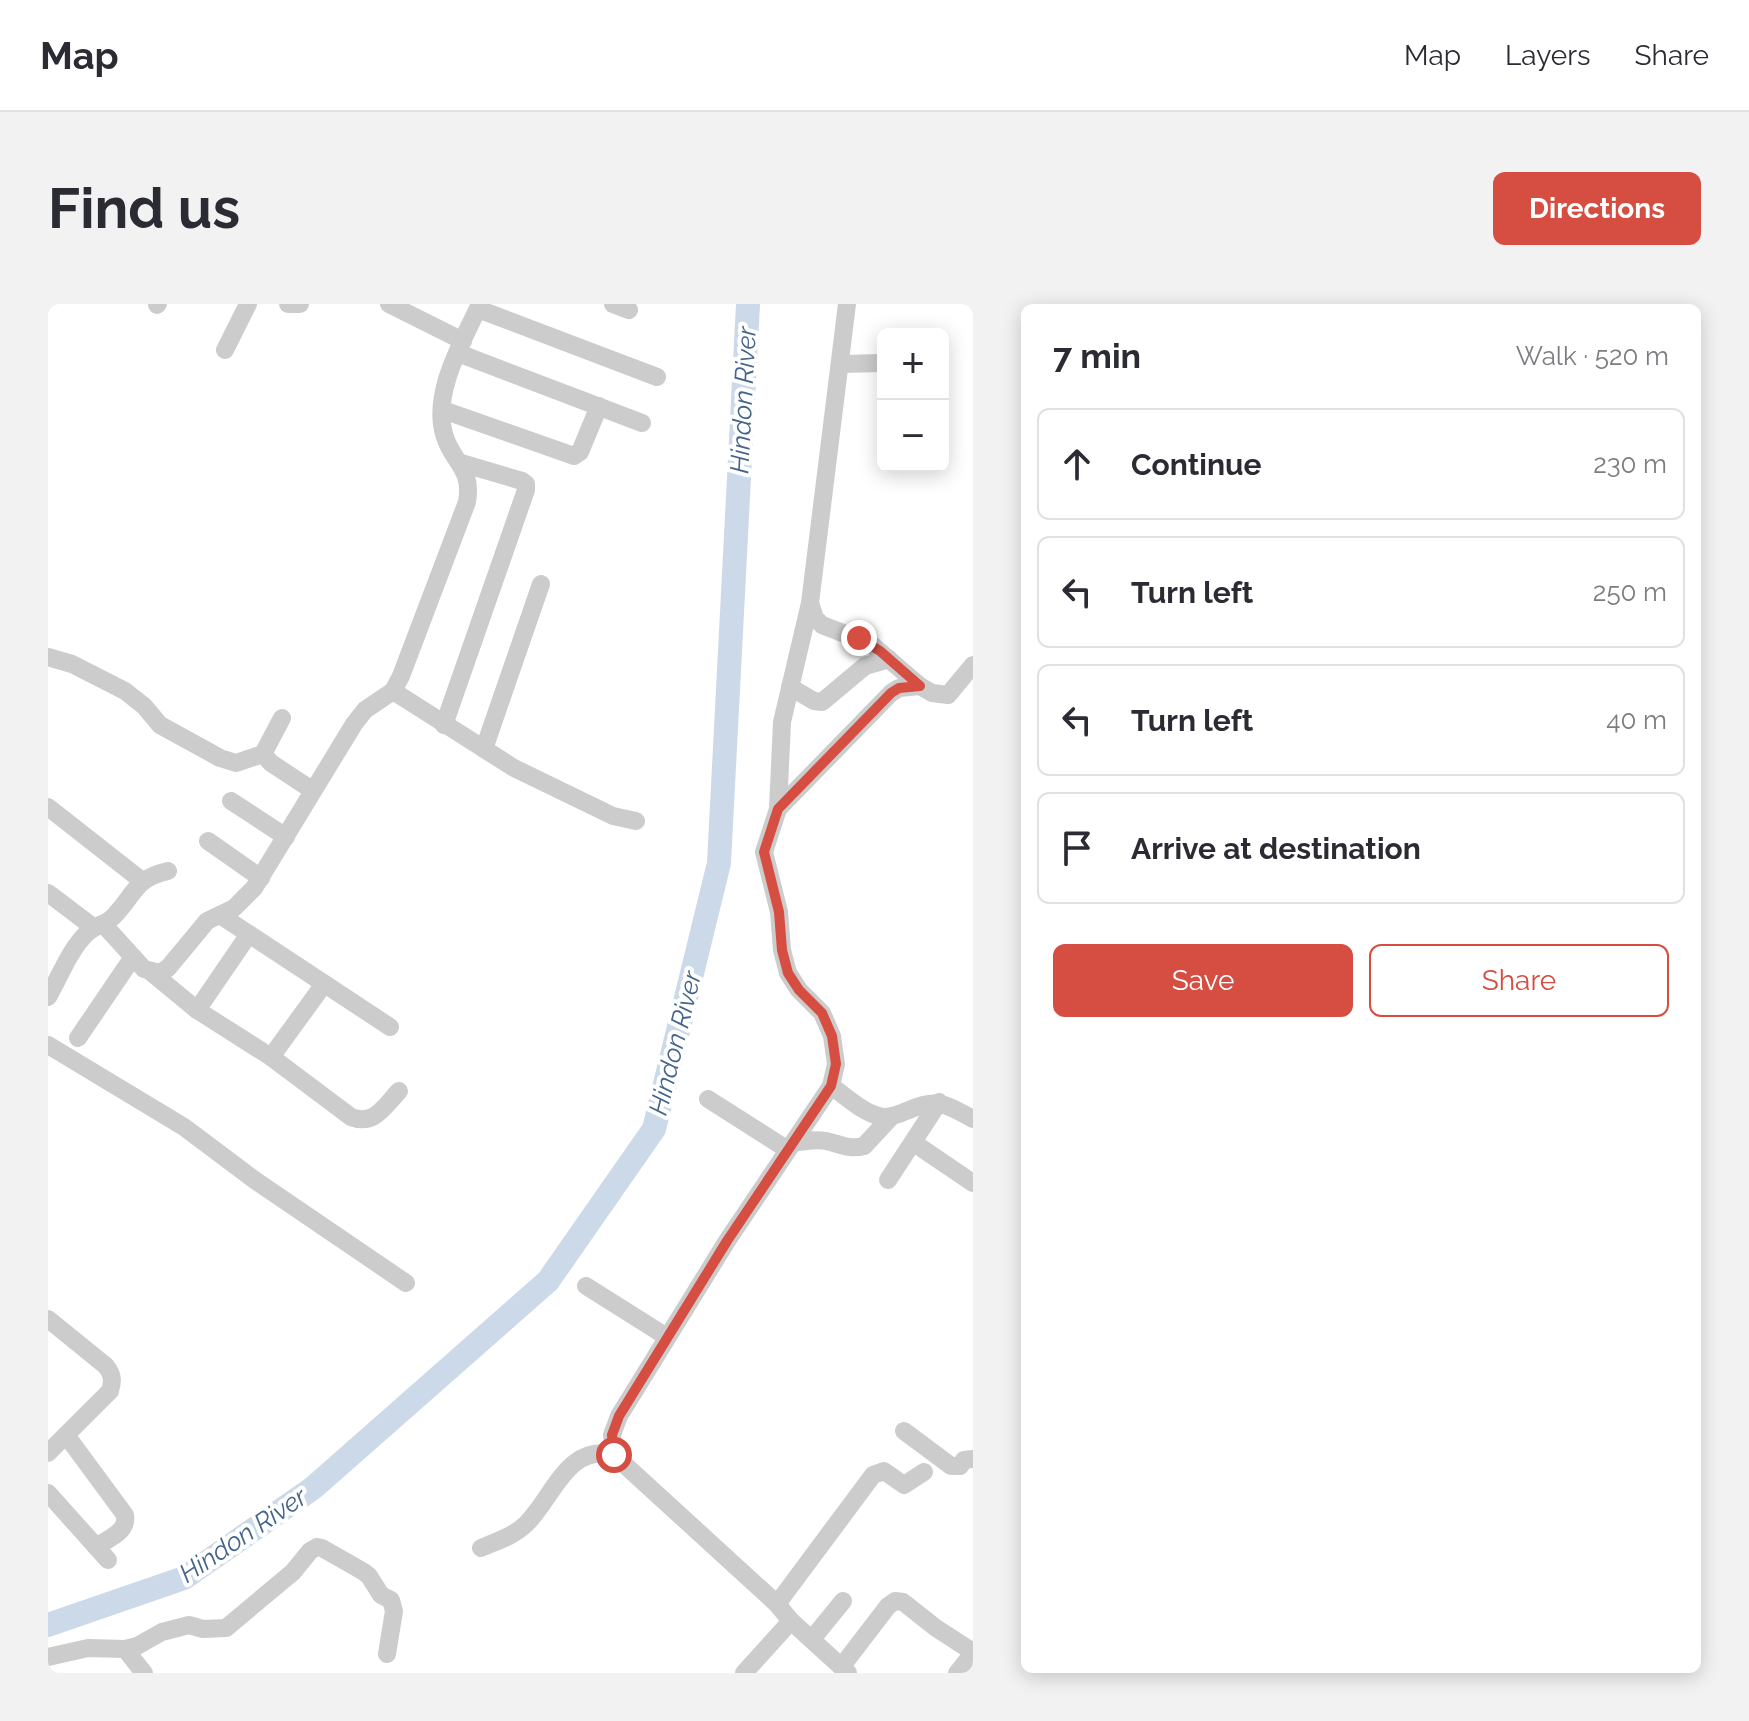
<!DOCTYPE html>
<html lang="en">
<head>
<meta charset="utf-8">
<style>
	body { margin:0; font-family:Raleway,sans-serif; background:#f2f2f3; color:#2b2b33 }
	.controls { position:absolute; right:24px; top:24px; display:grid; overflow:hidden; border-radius:12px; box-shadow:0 4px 20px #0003 }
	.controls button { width:72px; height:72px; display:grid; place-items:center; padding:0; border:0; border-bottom:2px solid #e1e1e2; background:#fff; color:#2b2b33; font:40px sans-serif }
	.stop { position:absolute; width:24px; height:24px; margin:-18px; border:6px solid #d64d41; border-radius:50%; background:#fff }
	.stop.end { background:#d64d41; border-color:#fff; box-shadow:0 2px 8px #0008 }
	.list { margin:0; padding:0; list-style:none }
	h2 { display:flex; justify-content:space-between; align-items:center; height:104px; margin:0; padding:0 32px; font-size:34px }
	h2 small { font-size:26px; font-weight:400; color:#7c7c81 }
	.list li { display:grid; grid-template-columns:52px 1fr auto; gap:24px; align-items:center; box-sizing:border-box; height:112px; margin:0 16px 16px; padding:0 16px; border:2px solid #e1e1e2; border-radius:12px }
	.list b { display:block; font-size:30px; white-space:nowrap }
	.list em { font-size:26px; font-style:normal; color:#7c7c81 }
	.actions { display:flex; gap:16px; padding:24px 32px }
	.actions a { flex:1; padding:18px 0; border:2px solid #d64d41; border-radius:12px; text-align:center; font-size:28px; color:#d64d41 }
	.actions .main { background:#d64d41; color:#fff }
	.icon { flex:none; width:44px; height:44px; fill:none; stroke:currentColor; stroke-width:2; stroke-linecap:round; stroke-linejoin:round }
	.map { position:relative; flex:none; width:925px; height:1369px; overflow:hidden; border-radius:12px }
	header { display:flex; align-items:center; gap:48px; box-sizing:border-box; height:112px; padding:0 40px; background:#fff; border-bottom:2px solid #e1e1e2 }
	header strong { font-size:38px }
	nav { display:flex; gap:44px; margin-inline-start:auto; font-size:28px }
	.intro { display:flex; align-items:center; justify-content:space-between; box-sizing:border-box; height:192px; padding:0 48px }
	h1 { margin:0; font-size:56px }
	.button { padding:20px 36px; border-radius:12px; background:#d64d41; color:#fff; font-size:28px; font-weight:700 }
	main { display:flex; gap:48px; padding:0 48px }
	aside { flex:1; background:#fff; border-radius:12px; box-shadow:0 4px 20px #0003 }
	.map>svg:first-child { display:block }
</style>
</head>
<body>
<header>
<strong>Map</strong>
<nav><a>Map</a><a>Layers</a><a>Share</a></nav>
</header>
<div class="intro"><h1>Find us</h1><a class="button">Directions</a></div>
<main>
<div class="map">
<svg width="925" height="1369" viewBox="0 0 925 1369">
	<rect width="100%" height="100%" fill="#fff"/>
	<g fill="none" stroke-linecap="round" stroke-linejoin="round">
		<!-- river -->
		<polyline stroke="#ccd9e9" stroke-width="24" points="0,1321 136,1274 265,1184 500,977 606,825 671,559 700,0"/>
		<!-- minor -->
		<g stroke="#ccc" stroke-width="18">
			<polyline points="240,0 252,0"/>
			<polyline points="341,0 415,37"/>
			<polyline points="565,0 581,6"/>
			<polyline points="109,1 110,0"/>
			<polyline points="430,5 609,73"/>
			<polyline points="177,46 200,0"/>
			<polyline points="410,49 594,119"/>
			<polyline points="792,60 835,59"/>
			<polyline points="395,106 526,152 532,148 551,102"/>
			<polyline points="762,299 767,314 774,321 823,340 872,382 884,389 900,391 925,361"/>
			<polyline points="0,353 24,360 77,387 96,402 112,421 172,454 188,459 215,450"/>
			<polyline points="742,383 766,397 774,398 817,362 841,355"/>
			<polyline points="345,387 466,464 565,512 588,517"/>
			<polyline points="234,414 215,450 223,459 264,486"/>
			<polyline points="396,421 478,186 478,180 474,177 413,159"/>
			<polyline points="436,445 493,280"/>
			<polyline points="183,497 238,533"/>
			<polyline points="0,503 93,576"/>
			<polyline points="730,505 843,389 851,384 872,382"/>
			<polyline points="160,537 213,574"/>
			<polyline points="0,589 45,623"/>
			<polyline points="172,611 342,723"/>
			<path d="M56 621 96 665 112 669 120 664 159 617 186 604 206 584 306 420 317 406 345 387 353 372 419 198C425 163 404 159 396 130 384 88 415 37 432 0"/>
			<path d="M103 668 149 706 223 753 303 813C326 822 336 803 351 787"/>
			<path d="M0 693C12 672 22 645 39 629 47 621 57 621 65 613 88 590 85 575 120 567"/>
			<polyline points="149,706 201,630"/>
			<polyline points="30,734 85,653"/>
			<polyline points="0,741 136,823 208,877 358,979"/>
			<polyline points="223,753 276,680"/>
			<path d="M783 782C798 792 818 812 837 813 845 813 854 809 861 806 890 793 899 801 925 815"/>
			<polyline points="660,795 740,846"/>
			<path d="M745 839C756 837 767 835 778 837 792 840 801 846 816 842L843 813"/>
			<polyline points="866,839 925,879"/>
			<polyline points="840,876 891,798"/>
			<polyline points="538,982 619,1033"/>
			<path d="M0 1015 58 1062C65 1071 65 1077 62 1087L0 1149"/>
			<polyline points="856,1127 903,1162 912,1162 916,1156 925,1155"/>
			<path d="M18 1131 77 1211C80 1228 61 1234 48 1243"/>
			<polyline points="566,1151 564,1131 571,1112 679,937 783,782 788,760 784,732 774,709 751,686 740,669 734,646 731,608 716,548 730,505 734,418 762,299 799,0"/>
			<polyline points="0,1189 60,1256"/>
			<path d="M433 1244C449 1237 466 1232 478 1220 505 1194 519 1139 566 1151L729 1300 743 1317 800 1369"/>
			<polyline points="729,1300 825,1171 836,1167 856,1181 876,1168"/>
			<polyline points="764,1335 795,1297"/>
			<polyline points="77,1345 96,1369"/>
			<polyline points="0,1353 40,1344 77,1345 89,1342 114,1328 141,1321 155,1325 178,1324 245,1268 262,1247 269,1243 274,1244 316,1268 321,1272 333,1291 343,1296 346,1307 339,1350"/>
			<polyline points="794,1362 840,1302 847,1297 855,1298 888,1324 925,1348"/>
			<polyline points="696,1369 743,1317"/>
			<polyline points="909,1369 925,1349"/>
		</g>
	</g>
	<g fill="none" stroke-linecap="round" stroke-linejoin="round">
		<!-- route -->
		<polyline stroke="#d64d41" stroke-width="10" points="566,1151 564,1131 571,1112 679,937 783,782 788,760 784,732 774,709 751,686 740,669 734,646 731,608 716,548 730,505 843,389 851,384 872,382 832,347 811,334"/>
	</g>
	<g text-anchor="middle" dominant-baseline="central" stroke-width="8" stroke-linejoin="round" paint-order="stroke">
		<!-- water labels -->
		<g font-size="26" font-style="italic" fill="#44648a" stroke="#fff">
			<text transform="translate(695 96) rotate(-87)">Hindon River</text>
			<text transform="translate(627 739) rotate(-76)">Hindon River</text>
			<text transform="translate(195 1231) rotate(-34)">Hindon River</text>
		</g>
	</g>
</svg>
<div class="controls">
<button>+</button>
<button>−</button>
</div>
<div class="stop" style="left:566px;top:1151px"></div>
<div class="stop end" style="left:811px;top:334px"></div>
</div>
<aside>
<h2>7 min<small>Walk · 520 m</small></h2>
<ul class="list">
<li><svg class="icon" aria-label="ahead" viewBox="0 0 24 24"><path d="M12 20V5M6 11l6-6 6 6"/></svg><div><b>Continue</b></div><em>230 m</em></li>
<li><svg class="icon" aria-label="left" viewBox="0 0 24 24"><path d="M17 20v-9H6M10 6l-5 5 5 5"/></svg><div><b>Turn left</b></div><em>250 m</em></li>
<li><svg class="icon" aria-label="left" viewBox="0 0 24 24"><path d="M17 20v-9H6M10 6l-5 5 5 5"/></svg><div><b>Turn left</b></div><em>40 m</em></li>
<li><svg class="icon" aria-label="arrive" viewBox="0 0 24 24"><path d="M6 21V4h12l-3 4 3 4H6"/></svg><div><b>Arrive at destination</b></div></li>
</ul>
<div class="actions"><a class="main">Save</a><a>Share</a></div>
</aside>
</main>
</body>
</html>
